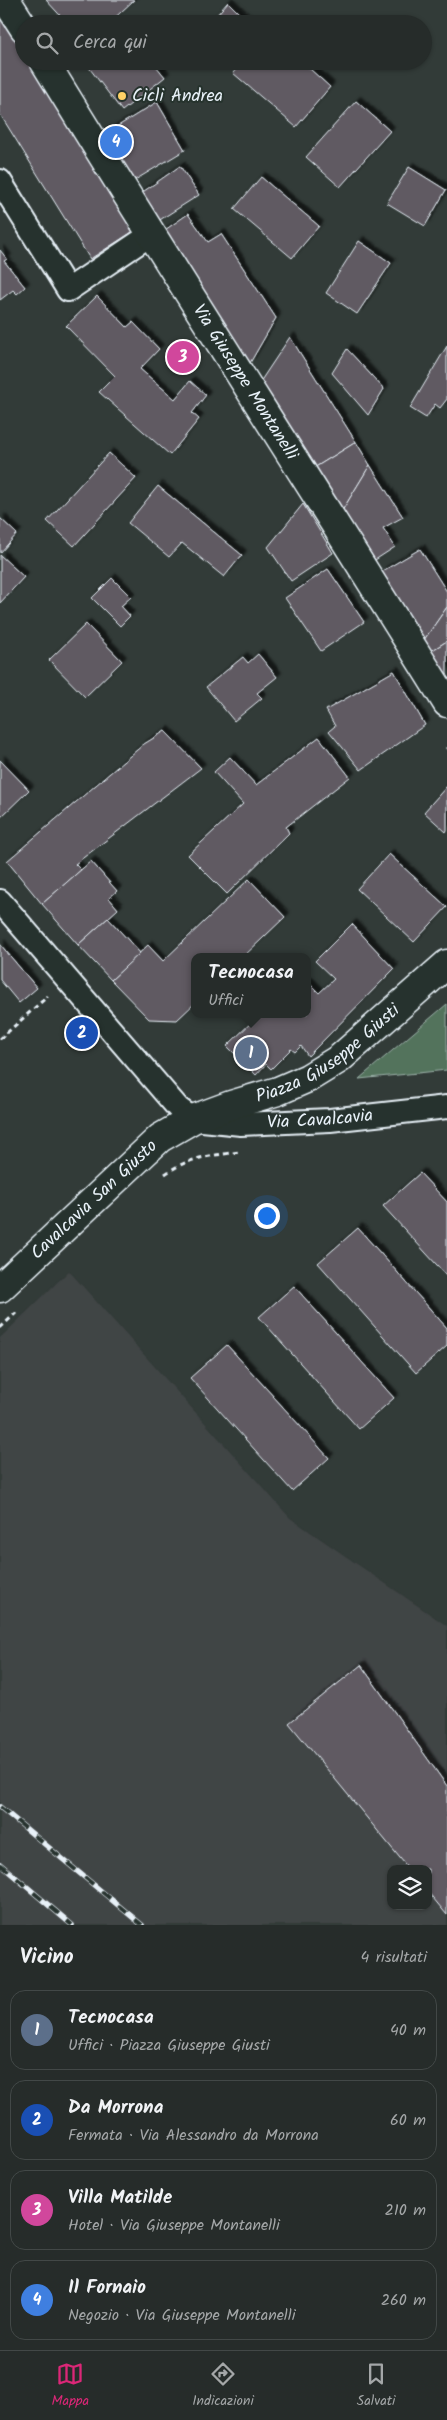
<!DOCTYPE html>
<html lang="it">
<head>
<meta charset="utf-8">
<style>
	body { margin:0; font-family:Kalam,sans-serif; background:#2e3432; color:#f1f3f6 }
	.controls { position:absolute; right:15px; bottom:15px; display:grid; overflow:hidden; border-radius:10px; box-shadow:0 1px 4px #0004 }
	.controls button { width:45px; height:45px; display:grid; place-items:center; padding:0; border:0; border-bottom:1px solid #424847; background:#262c2a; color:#f1f3f6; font:25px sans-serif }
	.you { position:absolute; left:266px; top:1215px; width:18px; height:18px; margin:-12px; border:4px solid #fff; border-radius:50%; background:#1a73e8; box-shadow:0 0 0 8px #1a73e833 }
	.badge { display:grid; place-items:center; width:32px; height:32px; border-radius:50%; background:#db2777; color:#fff; font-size:16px; font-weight:700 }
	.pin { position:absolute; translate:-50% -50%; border:2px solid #fff; box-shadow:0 1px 5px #0006 }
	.popup { position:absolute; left:191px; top:953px; width:120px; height:65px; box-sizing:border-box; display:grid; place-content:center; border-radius:10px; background:#262c2a; filter:drop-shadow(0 1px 4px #0005); font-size:16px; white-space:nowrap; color:#a4a7a8 }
	.popup b { font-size:19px; color:#f1f3f6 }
	.popup::after { content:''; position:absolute; left:50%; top:100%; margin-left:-10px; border:10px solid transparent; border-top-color:#262c2a }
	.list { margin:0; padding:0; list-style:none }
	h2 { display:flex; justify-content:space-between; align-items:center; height:65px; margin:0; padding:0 20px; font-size:21px }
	h2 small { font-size:16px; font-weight:400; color:#a4a7a8 }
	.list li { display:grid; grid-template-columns:32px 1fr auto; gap:15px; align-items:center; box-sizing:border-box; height:80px; margin:0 10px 10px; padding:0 10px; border:1px solid #424847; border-radius:15px }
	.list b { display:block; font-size:19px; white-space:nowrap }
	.list p { margin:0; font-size:16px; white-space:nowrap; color:#a4a7a8 }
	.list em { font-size:16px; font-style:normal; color:#a4a7a8 }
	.icon { flex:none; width:28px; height:28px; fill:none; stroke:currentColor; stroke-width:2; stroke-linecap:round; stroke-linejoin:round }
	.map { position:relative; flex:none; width:447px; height:1925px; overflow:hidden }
	.search { position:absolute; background:#262c2a; box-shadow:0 1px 4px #0004; left:15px; right:15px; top:15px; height:55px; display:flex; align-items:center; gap:12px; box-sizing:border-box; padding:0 18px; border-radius:28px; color:#a4a7a8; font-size:19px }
	.sheet { height:425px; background:#262c2a }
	nav { display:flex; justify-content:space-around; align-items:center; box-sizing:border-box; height:70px; border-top:1px solid #424847; background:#262c2a; font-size:14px; color:#a4a7a8 }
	nav a { display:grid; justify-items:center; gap:2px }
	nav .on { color:#db2777 }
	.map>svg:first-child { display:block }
</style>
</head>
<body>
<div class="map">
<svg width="447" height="1925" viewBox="0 0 447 1925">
	<defs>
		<filter id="shadow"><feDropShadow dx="4.5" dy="-4.5" stdDeviation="1" flood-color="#0009"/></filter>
	</defs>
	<rect width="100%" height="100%" fill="#323b38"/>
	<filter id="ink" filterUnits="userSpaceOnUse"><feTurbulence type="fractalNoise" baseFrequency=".02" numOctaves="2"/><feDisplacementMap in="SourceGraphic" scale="10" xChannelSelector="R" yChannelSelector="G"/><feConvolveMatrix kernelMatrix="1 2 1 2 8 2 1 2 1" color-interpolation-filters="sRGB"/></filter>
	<g filter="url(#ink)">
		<!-- built -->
		<path fill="#404445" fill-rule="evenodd" d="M69 1271 290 1518 447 1626V1925H0V1338ZM391 1869H428V1906H391Z"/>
		<!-- green -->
		<polygon fill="#52735c" stroke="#9db2aa" points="447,1004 447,1070 359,1079"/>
		<!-- building -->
		<g fill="#605a62" stroke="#e8f1f8" filter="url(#shadow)">
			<polygon points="46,0 134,0 108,24 68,24"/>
			<polygon points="228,2 250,24 209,24"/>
			<polygon points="0,16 24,54 24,61 28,61 134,231 90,259 0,114"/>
			<polygon points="84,61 152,61 165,77 122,111"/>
			<polygon points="232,61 301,61 330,87 296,127 233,73 238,67"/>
			<polygon points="356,101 390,131 340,187 306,157"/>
			<polygon points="157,102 185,150 135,180 105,134"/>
			<polygon points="180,166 199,195 155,223 137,196"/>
			<polygon points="409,167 446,190 425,226 387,203"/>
			<polygon points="261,177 319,226 292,258 234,209"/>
			<polygon points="188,214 208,242 221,234 276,318 250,363 162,232"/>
			<polygon points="359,241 391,263 357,314 326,293"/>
			<polygon points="0,250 7,259 4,261 25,287 17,294 13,290 0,300"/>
			<polygon points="97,296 127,327 133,322 159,349 140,369 175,399 190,381 206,395 192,413 199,419 170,455 99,392 115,376 66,326"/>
			<polygon points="290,337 356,442 314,468 260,382"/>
			<polygon points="447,346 447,399 440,408 435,404 426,418 410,408"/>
			<polygon points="347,349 384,389 368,415 332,373"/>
			<polygon points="356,442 370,465 342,511 314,468"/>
			<polygon points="109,453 136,478 74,546 47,521"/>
			<polygon points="370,465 403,517 383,528 395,547 375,560 342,511"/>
			<polygon points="158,486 242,555 224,577 182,543 169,557 128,523"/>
			<polygon points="303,504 333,553 291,581 268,547"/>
			<polygon points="0,518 17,534 0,553"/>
			<polygon points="420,549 447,592 447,607 424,640 381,572"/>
			<polygon points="0,555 24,577 0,603"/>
			<polygon points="328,569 364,622 321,651 285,598"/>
			<polygon points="112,578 131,597 121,606 130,616 120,626 92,598"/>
			<polygon points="447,607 447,641 431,651 424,640"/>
			<polygon points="86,624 122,661 85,697 49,660"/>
			<polygon points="447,641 447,676 431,651"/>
			<polygon points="258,654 277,677 257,693 262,698 234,721 206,687 243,657 248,663"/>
			<polygon points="394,671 425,725 361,770 329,731 335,726 326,710"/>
			<polygon points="165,731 201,768 75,864 81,870 42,904 7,861 144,744"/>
			<polygon points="319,737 350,777 286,827 289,833 227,894 188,855 243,804 214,772 230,757 256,785"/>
			<polygon points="0,760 29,790 0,818"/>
			<polygon points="447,786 447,830 446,832 424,812"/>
			<polygon points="389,854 447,907 414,942 357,889"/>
			<polygon points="91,861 117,891 109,898 118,909 78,945 42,904"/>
			<polygon points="249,879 285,917 243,957 195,957 195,1003 177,1020 149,1019 111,980 148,945 163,961"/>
			<polygon points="108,918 140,953 111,980 78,945"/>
			<polygon points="352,924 394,969 308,1056 301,1046 295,1052 291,1049 271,1069 266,1064 256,1075 227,1046 260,1014 307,1014 307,981 319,993 334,979 315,961"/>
			<polygon points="0,944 37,988 19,1003 0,980"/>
			<polygon points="420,1173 447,1202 447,1276 383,1206"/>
			<polygon points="358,1228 447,1328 447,1346 416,1373 318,1263"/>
			<polygon points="294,1286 394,1398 359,1429 259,1317"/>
			<polygon points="227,1345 329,1458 292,1491 190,1378"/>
			<polygon points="361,1665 447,1786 447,1915 428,1892 428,1869 409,1869 289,1723"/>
		</g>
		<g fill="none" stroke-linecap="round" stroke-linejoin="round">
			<defs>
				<g id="street">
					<polyline points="0,181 68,290 150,235"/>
					<path id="s1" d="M0 901 178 1108 193 1119 241 1124 330 1120 447 1107"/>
				</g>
				<g id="secondary">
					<polyline points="6,0 24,28"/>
					<path id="s2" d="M44 61C176 277 314 488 447 703"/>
					<path id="s3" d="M0 1288 160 1138 193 1119 231 1105 278 1091 308 1078 339 1059 447 964"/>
				</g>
			</defs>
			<!-- street casing -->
			<use href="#street" stroke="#e8f1f8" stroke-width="26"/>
			<!-- secondary casing -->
			<use href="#secondary" stroke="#e8f1f8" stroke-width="31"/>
			<!-- path -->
			<g stroke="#e8f1f8" stroke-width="3" stroke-dasharray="5 4" stroke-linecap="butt">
				<polyline points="446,749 447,748"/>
				<polyline points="0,1039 48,996"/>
				<path d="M165 1174C189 1157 213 1155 241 1152"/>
				<polyline points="0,1328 16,1313"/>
			</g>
			<!-- street -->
			<use href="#street" stroke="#26332d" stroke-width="22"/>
			<!-- secondary -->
			<use href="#secondary" stroke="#26332d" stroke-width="28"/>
			<defs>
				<g id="rail">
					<polyline points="0,1807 142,1925"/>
					<polyline points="0,1864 72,1925"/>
				</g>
			</defs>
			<!-- rail casing -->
			<use href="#rail" stroke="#e8f1f8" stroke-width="5.5"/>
			<!-- rail -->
			<use href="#rail" stroke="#26332d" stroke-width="4" stroke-dasharray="11" stroke-linecap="butt"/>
		</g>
	</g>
	<!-- markers -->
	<circle fill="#ffd166" stroke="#26332d" stroke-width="2" cx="122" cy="96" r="5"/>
	<g text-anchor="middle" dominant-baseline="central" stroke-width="4" stroke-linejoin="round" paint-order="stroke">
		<!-- poi labels -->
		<g font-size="18" fill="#e8f1f8" stroke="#26332d" text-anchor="start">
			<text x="132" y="96">Cicli Andrea</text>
		</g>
		<!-- street labels -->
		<g font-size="18" fill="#e8f1f8" stroke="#26332d">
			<text stroke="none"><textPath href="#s2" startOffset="379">Via Giuseppe Montanelli</textPath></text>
			<text stroke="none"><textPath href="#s3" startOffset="409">Piazza Giuseppe Giusti</textPath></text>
			<text stroke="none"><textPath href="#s1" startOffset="419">Via Cavalcavia</textPath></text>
			<text stroke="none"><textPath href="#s3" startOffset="129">Cavalcavia San Giusto</textPath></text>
		</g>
	</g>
</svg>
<div class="controls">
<button><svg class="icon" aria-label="layers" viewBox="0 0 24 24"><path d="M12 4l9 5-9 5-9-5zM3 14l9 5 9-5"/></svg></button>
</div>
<div class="you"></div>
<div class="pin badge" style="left:251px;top:1053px;background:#5c6f8a">1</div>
<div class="popup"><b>Tecnocasa</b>Uffici</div>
<div class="pin badge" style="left:82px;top:1033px;background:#1a4fb4">2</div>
<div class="pin badge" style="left:183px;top:357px;background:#d1479c">3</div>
<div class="pin badge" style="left:116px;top:142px;background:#3f7fe0">4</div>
<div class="search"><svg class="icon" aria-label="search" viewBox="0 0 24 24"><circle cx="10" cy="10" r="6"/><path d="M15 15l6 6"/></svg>Cerca qui</div>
</div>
<section class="sheet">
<h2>Vicino<small>4 risultati</small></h2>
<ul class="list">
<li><span class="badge" style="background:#5c6f8a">1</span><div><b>Tecnocasa</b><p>Uffici · Piazza Giuseppe Giusti</p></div><em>40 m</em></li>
<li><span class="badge" style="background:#1a4fb4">2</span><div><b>Da Morrona</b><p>Fermata · Via Alessandro da Morrona</p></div><em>60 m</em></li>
<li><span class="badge" style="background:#d1479c">3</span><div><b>Villa Matilde</b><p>Hotel · Via Giuseppe Montanelli</p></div><em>210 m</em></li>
<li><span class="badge" style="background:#3f7fe0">4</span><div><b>Il Fornaio</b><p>Negozio · Via Giuseppe Montanelli</p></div><em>260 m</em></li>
</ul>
</section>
<nav>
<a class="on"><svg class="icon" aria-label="map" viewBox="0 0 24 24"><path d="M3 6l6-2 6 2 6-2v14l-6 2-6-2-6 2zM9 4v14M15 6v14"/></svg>Mappa</a>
<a><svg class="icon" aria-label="directions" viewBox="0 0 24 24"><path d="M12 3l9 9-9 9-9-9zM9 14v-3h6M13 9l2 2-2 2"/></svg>Indicazioni</a>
<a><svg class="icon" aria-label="saved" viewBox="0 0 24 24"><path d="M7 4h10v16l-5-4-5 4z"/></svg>Salvati</a>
</nav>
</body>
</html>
